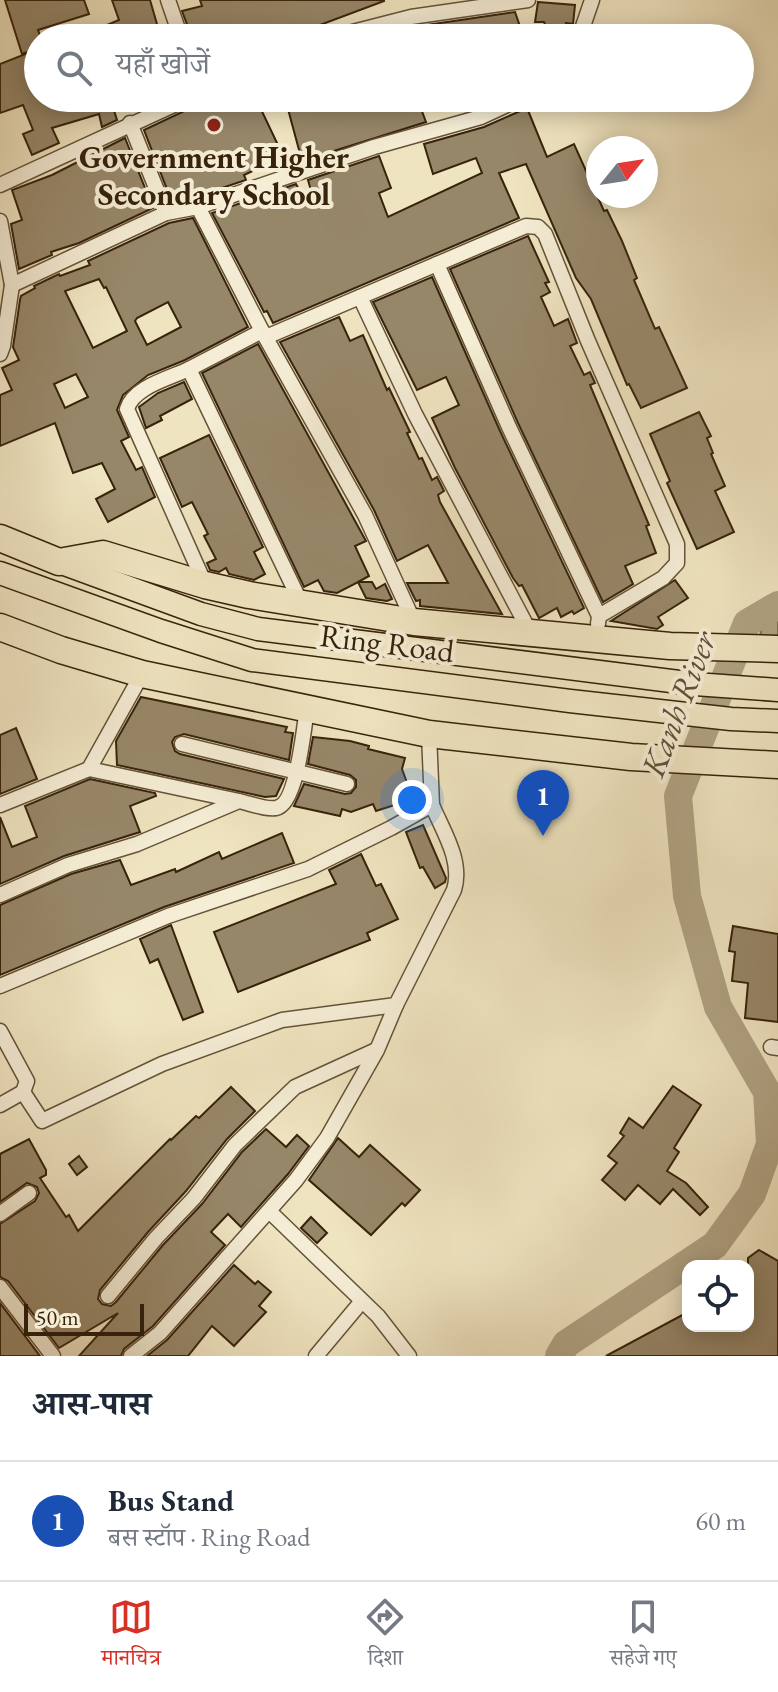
<!DOCTYPE html>
<html lang="hi">
<head>
<meta charset="utf-8">
<style>
	body { margin:0; font-family:"EB Garamond","Noto Serif Devanagari",serif; background:#f2f2f3; color:#1f2937 }
	.controls { position:absolute; right:24px; bottom:24px; display:grid; overflow:hidden; border-radius:16px; box-shadow:0 4px 20px #0003 }
	.controls button { width:72px; height:72px; display:grid; place-items:center; padding:0; border:0; border-bottom:2px solid #e0e1e3; background:#fff; color:#1f2937; font:40px sans-serif }
	.compass { position:absolute; left:586px; top:136px; width:72px; height:72px; border-radius:50%; background:#fff; box-shadow:0 4px 20px #0003; rotate:60deg }
	.scale { position:absolute; left:24px; bottom:20px; width:120px; box-sizing:border-box; padding-left:8px; border:4px solid #37230b; border-top:0; font-size:22px; line-height:28px; white-space:nowrap; color:#37230b; -webkit-text-stroke:6px #f5edd6; paint-order:stroke }
	.you { position:absolute; left:412px; top:800px; width:28px; height:28px; margin:-20px; border:6px solid #fff; border-radius:50%; background:#1a73e8; box-shadow:0 0 0 12px #1a73e833 }
	.badge { display:grid; place-items:center; width:52px; height:52px; border-radius:50%; background:#d93025; color:#fff; font-size:26px; font-weight:700 }
	.pin { position:absolute; translate:-50% -66px; filter:drop-shadow(0 2px 4px #0008) }
	.pin::after { content:''; position:absolute; top:42px; width:28px; height:24px; background:inherit; clip-path:polygon(0 0,100% 0,50% 100%) }
	.list { margin:0; padding:0; list-style:none }
	h2 { display:flex; justify-content:space-between; align-items:center; height:104px; margin:0; padding:0 32px; font-size:34px }
	h2 small { font-size:26px; font-weight:400; color:#747a83 }
	.list li { display:grid; grid-template-columns:52px 1fr auto; gap:24px; align-items:center; box-sizing:border-box; height:120px; padding:0 32px; border-top:2px solid #e0e1e3 }
	.list b { display:block; font-size:30px; white-space:nowrap }
	.list p { margin:0; font-size:26px; white-space:nowrap; color:#747a83 }
	.list em { font-size:26px; font-style:normal; color:#747a83 }
	.icon { flex:none; width:44px; height:44px; fill:none; stroke:currentColor; stroke-width:2; stroke-linecap:round; stroke-linejoin:round }
	.map { position:relative; flex:none; width:778px; height:1356px; overflow:hidden }
	.search { position:absolute; background:#fff; box-shadow:0 4px 20px #0003; left:24px; right:24px; top:24px; height:88px; display:flex; align-items:center; gap:20px; box-sizing:border-box; padding:0 28px; border-radius:44px; color:#747a83; font-size:30px }
	.sheet { height:224px; background:#fff }
	nav { display:flex; justify-content:space-around; align-items:center; box-sizing:border-box; height:112px; border-top:2px solid #e0e1e3; background:#fff; font-size:22px; color:#747a83 }
	nav a { display:grid; justify-items:center; gap:4px }
	nav .on { color:#d93025 }
	.map>svg:first-child { display:block }
</style>
</head>
<body>
<div class="map">
<svg width="778" height="1356" viewBox="0 0 778 1356">
	<rect width="100%" height="100%" fill="#efe4c0"/>
	<filter id="stains"><feTurbulence type="fractalNoise" baseFrequency=".0025" numOctaves="4"/><feColorMatrix values="0 0 0 0 .2 0 0 0 0 .09 0 0 0 0 .02 0 0 0 .5 -.17"/></filter>
	<radialGradient id="worn" r=".72"><stop offset=".6" stop-color="#630" stop-opacity="0"/><stop offset="1" stop-color="#630" stop-opacity=".3"/></radialGradient>
	<!-- water -->
	<polygon fill="#b0a282" stroke="#806f52" stroke-width="2" points="763,620 778,620 778,637 760,636"/>
	<g fill="none" stroke-linecap="round" stroke-linejoin="round">
		<!-- river -->
		<polyline stroke="#b0a282" stroke-width="28" points="559,1356 566,1344 715,1245 752,1194 770,1144 767,1092 718,1007 687,896 678,796 747,623 778,605"/>
	</g>
	<!-- building -->
	<g fill="#978769" stroke="#37230b" stroke-width="2" fill-rule="evenodd">
		<polygon points="5,0 84,0 89,14 38,30 41,38 38,38 38,48 22,54"/>
		<polygon points="112,0 150,0 161,38 76,38 119,20"/>
		<polygon points="200,0 384,0 384,1 293,35 294,38 199,38 196,25 188,27 182,11 202,6"/>
		<polygon points="538,2 575,5 573,24 566,23 569,38 551,38 544,22 535,22"/>
		<polygon points="515,12 524,38 405,38 403,29 413,27"/>
		<polygon points="33,51 38,65 38,98 110,98 117,120 102,127 99,114 52,128 59,143 32,155 23,134 33,130 23,105 0,113 0,64"/>
		<polygon points="202,98 244,98 249,107 258,103 278,145 260,154 265,165 244,175 246,180 195,197 172,202 144,130 193,107"/>
		<polygon points="285,98 417,98 426,122 302,161"/>
		<polygon points="460,98 478,98 481,106 465,111"/>
		<polygon points="527,108 547,157 574,144 604,211 607,210 622,241 637,278 634,280 655,329 659,327 687,388 641,408 629,384 627,385 591,299 576,278 526,164 499,173 519,218 273,323 267,311 264,312 212,213 296,184 303,197 312,194 308,180 379,156 391,188 379,193 388,217 482,173 476,158 433,174 424,144 484,127"/>
		<polygon points="125,138 153,208 79,243 51,252 52,255 19,269 11,224 22,220 12,190 52,175"/>
		<path d="M193 218 248 327 185 360 148 375 123 395 117 410 129 437 121 441 136 470 142 467 155 497 108 522 96 499 115 489 102 463 73 473 55 423 0 446V395L12 390 2 368 19 360 13 347 20 300 21 296 35 288 34 286 59 274 60 276 90 265 88 261 169 223ZM99 279 104 288 106 287 127 331 93 348 65 291ZM168 302 181 327 147 345 135 321 137 318ZM76 374 88 397 65 408 54 384Z"/>
		<polygon points="528,236 549,282 545,283 550,292 541,297 554,326 568,319 577,343 570,346 584,375 590,372 595,383 590,385 649,525 646,526 656,553 625,566 633,584 603,602 518,423 450,269"/>
		<polygon points="432,277 500,431 584,608 574,614 572,611 561,617 557,608 539,618 522,585 519,586 513,578 455,468 432,418 459,405 446,377 417,390 373,302"/>
		<polygon points="339,317 350,341 363,335 387,390 389,388 410,432 407,433 419,459 422,458 432,480 437,477 444,491 438,495 440,502 502,614 420,606 420,600 416,601 407,583 448,583 428,545 397,561 374,510 280,342"/>
		<polygon points="258,344 366,541 355,546 369,576 358,582 372,582 376,589 385,584 392,599 387,601 366,598 358,582 337,593 324,591 318,580 304,587 202,373"/>
		<polygon points="184,382 192,399 160,416 162,420 146,428 139,407 158,393"/>
		<polygon points="699,412 711,436 707,438 713,453 711,454 725,486 715,491 734,532 697,549 667,483 670,481 650,434"/>
		<polygon points="209,435 263,547 254,552 265,574 254,580 229,574 226,568 219,572 210,570 207,563 216,559 204,536 208,534 192,502 182,507 160,458"/>
		<polygon points="675,580 688,598 658,617 663,625 657,629 611,621"/>
		<polygon points="141,697 287,727 285,732 293,733 289,760 184,734 175,737 172,742 175,751 180,754 284,779 276,796 265,797 117,765 116,741"/>
		<polygon points="16,728 37,779 0,794 0,735"/>
		<polygon points="313,737 350,741 369,746 368,749 405,758 402,769 413,799 376,811 373,804 351,812 342,809 340,816 294,806 304,784 345,794 351,793 356,787 356,780 350,775 308,764"/>
		<polygon points="90,779 155,793 156,796 130,806 140,832 64,856 0,884 0,817 12,847 37,837 25,806"/>
		<polygon points="423,825 446,878 445,882 435,888 423,867 420,868 406,832"/>
		<polygon points="282,833 294,863 164,907 0,975 0,905 71,874 120,860 131,885 175,869 176,872 219,852 222,859"/>
		<polygon points="361,854 376,886 381,884 398,919 367,933 370,940 238,992 214,932 336,884 329,870"/>
		<polygon points="171,925 203,1012 183,1020 158,959 150,963 140,939"/>
		<polygon points="733,926 778,934 778,1022 745,1018 748,983 732,981 735,952 729,951"/>
		<polygon points="673,1086 701,1105 674,1148 679,1152 667,1171 686,1183 708,1207 700,1215 673,1189 660,1204 638,1185 625,1200 602,1180 617,1163 608,1156 624,1136 620,1133 629,1118 643,1128"/>
		<polygon points="231,1087 255,1111 227,1139 186,1191 148,1232 100,1290 98,1299 102,1304 111,1306 116,1302 163,1245 202,1204 242,1152 266,1129 286,1147 297,1135 309,1146 288,1174 241,1227 228,1214 211,1232 225,1245 153,1326 124,1349 121,1356 79,1356 118,1313 59,1348 8,1281 0,1277 0,1224 35,1201 39,1193 37,1187 27,1183 0,1202 0,1154 29,1139 46,1170 46,1175 40,1178 66,1217 69,1215 78,1231 170,1139 171,1140 196,1116 199,1118"/>
		<polygon points="338,1138 359,1157 370,1145 420,1190 405,1206 402,1203 371,1235 309,1180"/>
		<polygon points="79,1156 87,1167 77,1175 69,1164"/>
		<polygon points="311,1217 327,1233 317,1243 301,1228"/>
		<polygon points="759,1250 778,1261 778,1356 606,1356 688,1312 688,1326 748,1326 748,1258"/>
		<polygon points="234,1265 255,1284 258,1281 271,1292 259,1306 266,1312 234,1346 212,1326 188,1356 147,1356 167,1340"/>
		<polygon points="0,1303 40,1356 0,1356"/>
	</g>
	<g fill="none" stroke-linecap="round" stroke-linejoin="round">
		<defs>
			<g id="street">
				<polyline points="168,0 181,38"/>
				<polyline points="329,38 411,17 528,0"/>
				<polyline points="579,38 592,0"/>
				<polyline points="130,123 166,213 198,207 262,331 365,515 414,622"/>
				<polyline points="0,185 189,98"/>
				<polyline points="198,207 374,147 481,117 522,98"/>
				<polyline points="0,221 12,285 3,346 0,354"/>
				<polyline points="437,264 509,427 599,616 598,624"/>
				<polyline points="12,285 166,213"/>
				<polyline points="360,297 415,414 531,634"/>
				<polyline points="262,331 189,369 301,603"/>
				<polyline points="266,337 526,226 538,227 545,234 588,341 677,544 677,563 663,578 599,616"/>
				<path d="M189 369C170 378 133 387 127 409L205 584"/>
				<polyline points="182,744 347,784"/>
				<path d="M239 801C249 803 266 810 276 808 297 805 304 727 307 708"/>
				<polyline points="0,805 89,769 142,674"/>
				<polyline points="0,895 68,865 137,844 239,801 89,769"/>
				<polyline points="0,986 168,916 308,869 391,828 432,805 429,734"/>
				<polyline points="0,1031 27,1081 23,1092 0,1105"/>
				<polyline points="771,1047 778,1048"/>
				<path d="M23 1092 42 1121 162 1064 282 1020 396 1005 454 890C463 861 443 831 432 805"/>
				<polyline points="269,1211 378,1316 409,1356"/>
				<polyline points="0,1214 29,1193"/>
				<polyline points="0,1287 53,1356"/>
				<polyline points="108,1296 156,1238 194,1198 235,1145 295,1087 376,1050"/>
				<polyline points="131,1356 160,1333 296,1180 327,1138 377,1050 396,1005"/>
				<polyline points="316,1356 362,1301"/>
			</g>
			<g id="primary">
				<polyline points="59,562 201,614 258,629 695,684 778,690"/>
				<polyline points="0,573 161,631 252,660 570,701 731,719 778,721"/>
			</g>
			<g id="highway">
				<polyline points="0,538 59,562 103,554 205,585 249,595 414,622 670,646 778,649"/>
				<polyline points="0,627 61,650 142,674 429,734 631,757 778,765"/>
			</g>
		</defs>
		<!-- street casing -->
		<use href="#street" stroke="#655338" stroke-width="17"/>
		<!-- primary casing -->
		<use href="#primary" stroke="#37230b" stroke-width="25"/>
		<!-- highway casing -->
		<use href="#highway" stroke="#37230b" stroke-width="29"/>
		<!-- street -->
		<use href="#street" stroke="#f5edd6" stroke-width="14"/>
		<!-- primary -->
		<use href="#primary" stroke="#efe4c0" stroke-width="22"/>
		<!-- highway -->
		<use href="#highway" stroke="#efe4c0" stroke-width="26"/>
	</g>
	<!-- markers -->
	<circle fill="#8f2418" stroke="#f5edd6" stroke-width="3" cx="214" cy="125" r="8"/>
	<g text-anchor="middle" dominant-baseline="central" stroke-width="8" stroke-linejoin="round" paint-order="stroke">
		<!-- poi labels -->
		<g font-size="32" font-weight="bold" fill="#37230b" stroke="#f5edd6">
			<text x="214" y="157">Government Higher<tspan x="214" dy="37">Secondary School</tspan></text>
		</g>
		<!-- street labels -->
		<g font-size="32" fill="#37230b" stroke="#f5edd6">
			<text transform="translate(387 643) rotate(7)">Ring Road</text>
		</g>
		<!-- water labels -->
		<g font-size="34" font-style="italic" fill="#614f35" stroke="#f5edd6">
			<text transform="translate(678 704) rotate(-69)">Kanh River</text>
		</g>
	</g>
	<rect width="100%" height="100%" filter="url(#stains)"/>
	<rect width="100%" height="100%" fill="url(#worn)"/>
</svg>
<div class="controls">
<button><svg class="icon" aria-label="locate" viewBox="0 0 24 24"><circle cx="12" cy="12" r="6"/><path d="M12 2v4M12 18v4M2 12h4M18 12h4"/></svg></button>
</div>
<svg class="compass" viewBox="-18 -18 36 36"><path d="M0-13l5 13h-10z" fill="#e53935"/><path d="M0 13l5-13h-10z" fill="#747a83"/></svg>
<div class="scale">50 m</div>
<div class="you"></div>
<div class="pin badge" style="left:543px;top:836px;background:#1a4fb4">1</div>
<div class="search"><svg class="icon" aria-label="search" viewBox="0 0 24 24"><circle cx="10" cy="10" r="6"/><path d="M15 15l6 6"/></svg>यहाँ खोजें</div>
</div>
<section class="sheet">
<h2>आस-पास<small></small></h2>
<ul class="list">
<li><span class="badge" style="background:#1a4fb4">1</span><div><b>Bus Stand</b><p>बस स्टॉप · Ring Road</p></div><em>60 m</em></li>
</ul>
</section>
<nav>
<a class="on"><svg class="icon" aria-label="map" viewBox="0 0 24 24"><path d="M3 6l6-2 6 2 6-2v14l-6 2-6-2-6 2zM9 4v14M15 6v14"/></svg>मानचित्र</a>
<a><svg class="icon" aria-label="directions" viewBox="0 0 24 24"><path d="M12 3l9 9-9 9-9-9zM9 14v-3h6M13 9l2 2-2 2"/></svg>दिशा</a>
<a><svg class="icon" aria-label="saved" viewBox="0 0 24 24"><path d="M7 4h10v16l-5-4-5 4z"/></svg>सहेजे गए</a>
</nav>
</body>
</html>
